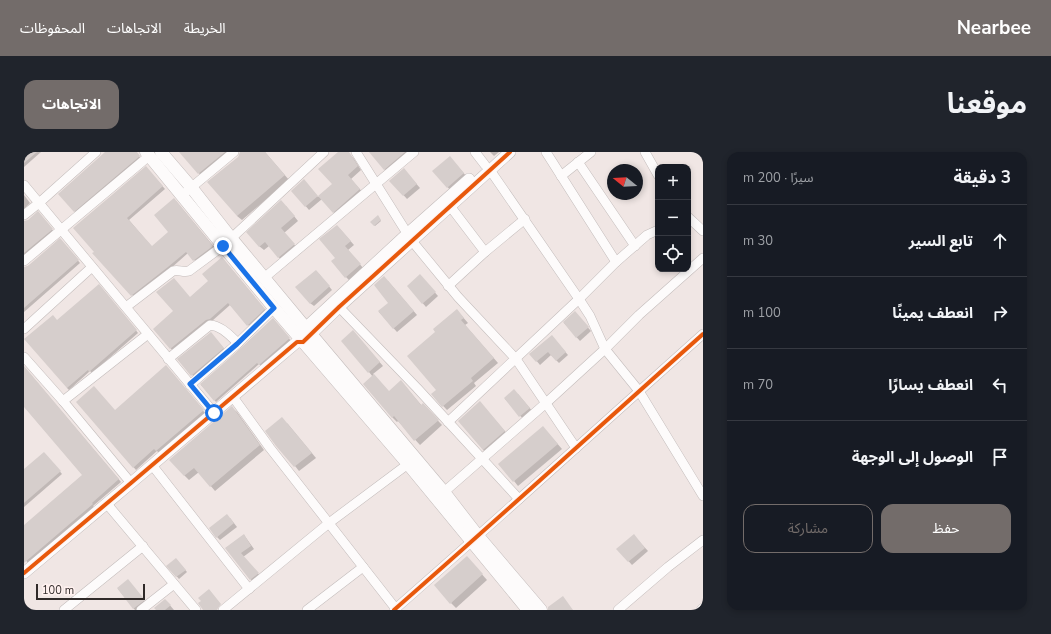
<!DOCTYPE html>
<html lang="ar">
<head>
<meta charset="utf-8">
<style>
	body { margin:0; font-family:"Nunito Sans","Noto Sans Arabic",sans-serif; background:#20242c; color:#f1f3f6; direction:rtl }
	.controls { position:absolute; right:12px; top:12px; display:grid; overflow:hidden; border-radius:8px; box-shadow:0 2px 6px #0003 }
	.controls button { width:36px; height:36px; display:grid; place-items:center; padding:0; border:0; border-bottom:1px solid #363941; background:#171b24; color:#f1f3f6; font:20px sans-serif }
	.compass { position:absolute; left:583px; top:12px; width:36px; height:36px; border-radius:50%; background:#171b24; box-shadow:0 2px 6px #0003; rotate:288deg }
	.scale { position:absolute; left:12px; bottom:10px; width:109px; box-sizing:border-box; padding-left:4px; border:2px solid #302a29; border-top:0; font-size:11px; line-height:14px; white-space:nowrap; color:#302a29; -webkit-text-stroke:3px #fff1ef; paint-order:stroke }
	.stop { position:absolute; width:12px; height:12px; margin:-9px; border:3px solid #1a73e8; border-radius:50%; background:#fff }
	.stop.end { background:#1a73e8; border-color:#fff; box-shadow:0 1px 4px #0008 }
	.list { margin:0; padding:0; list-style:none }
	h2 { display:flex; justify-content:space-between; align-items:center; height:52px; margin:0; padding:0 16px; font-size:17px }
	h2 small { font-size:13px; font-weight:400; color:#9ea1a6 }
	.list li { display:grid; grid-template-columns:26px 1fr auto; gap:12px; align-items:center; box-sizing:border-box; height:72px; padding:0 16px; border-top:1px solid #363941 }
	.list b { display:block; font-size:15px; white-space:nowrap }
	.list em { font-size:13px; font-style:normal; color:#9ea1a6 }
	.actions { display:flex; gap:8px; padding:12px 16px }
	.actions a { flex:1; padding:9px 0; border:1px solid #736c6a; border-radius:12px; text-align:center; font-size:14px; color:#736c6a }
	.actions .main { background:#736c6a; color:#fff }
	.icon { flex:none; width:22px; height:22px; fill:none; stroke:currentColor; stroke-width:2; stroke-linecap:round; stroke-linejoin:round }
	.map { position:relative; flex:none; width:679px; height:458px; overflow:hidden; direction:ltr; border-radius:12px }
	header { display:flex; align-items:center; gap:24px; box-sizing:border-box; height:56px; padding:0 20px; background:#736c6a; color:#fff }
	header strong { font-size:19px }
	nav { display:flex; gap:22px; margin-inline-start:auto; font-size:14px }
	.intro { display:flex; align-items:center; justify-content:space-between; box-sizing:border-box; height:96px; padding:0 24px }
	h1 { margin:0; font-size:28px }
	.button { padding:10px 18px; border-radius:12px; background:#736c6a; color:#fff; font-size:14px; font-weight:700 }
	main { display:flex; gap:24px; padding:0 24px }
	aside { flex:1; background:#171b24; border-radius:12px; box-shadow:0 2px 6px #0003 }
	.map>svg:first-child { display:block }
</style>
</head>
<body>
<header>
<strong>Nearbee</strong>
<nav><a>الخريطة</a><a>الاتجاهات</a><a>المحفوظات</a></nav>
</header>
<div class="intro"><h1>موقعنا</h1><a class="button">الاتجاهات</a></div>
<main>
<aside>
<h2>3 دقيقة<small>سيرًا · 200 m</small></h2>
<ul class="list">
<li><svg class="icon" aria-label="ahead" viewBox="0 0 24 24"><path d="M12 20V5M6 11l6-6 6 6"/></svg><div><b>تابع السير</b></div><em>30 m</em></li>
<li><svg class="icon" aria-label="right" viewBox="0 0 24 24"><path d="M7 20v-9h11M14 6l5 5-5 5"/></svg><div><b>انعطف يمينًا</b></div><em>100 m</em></li>
<li><svg class="icon" aria-label="left" viewBox="0 0 24 24"><path d="M17 20v-9H6M10 6l-5 5 5 5"/></svg><div><b>انعطف يسارًا</b></div><em>70 m</em></li>
<li><svg class="icon" aria-label="arrive" viewBox="0 0 24 24"><path d="M6 21V4h12l-3 4 3 4H6"/></svg><div><b>الوصول إلى الوجهة</b></div></li>
</ul>
<div class="actions"><a class="main">حفظ</a><a>مشاركة</a></div>
</aside>
<div class="map">
<svg width="679" height="458" viewBox="0 0 679 458">
	<rect width="100%" height="100%" fill="#f0e6e4"/>
	<!-- shadow -->
	<g fill="#0003">
		<polygon points="0,0 17,0 0,15"/>
		<polygon points="83,0 112,0 117,7 52,61 36,42"/>
		<polygon points="157,0 211,0 179,26"/>
		<polygon points="217,0 241,0 265,28 218,68 213,64 215,5"/>
		<polygon points="316,0 324,0 330,7 337,18 327,27 340,42 313,64 298,47 285,58 269,39 283,32 294,45 309,32"/>
		<polygon points="350,0 390,0 365,21 360,17"/>
		<polygon points="466,0 475,0 470,4"/>
		<polygon points="429,9 443,25 427,39 410,19"/>
		<polygon points="122,16 141,37 105,68 128,95 146,80 152,49 191,96 172,110 164,101 146,117 110,145 70,101"/>
		<polygon points="383,21 396,36 383,47 367,29"/>
		<polygon points="0,43 6,51 0,57"/>
		<polygon points="262,54 274,69 260,81 274,97 259,110 245,94 240,98 235,94"/>
		<polygon points="16,63 30,80 0,105 0,69 4,69"/>
		<polygon points="354,65 357,69 351,74 347,70"/>
		<polygon points="316,77 330,93 324,98 339,116 325,128 322,125 312,106"/>
		<polygon points="38,90 56,111 0,160 0,116 4,114"/>
		<polygon points="200,108 242,159 226,175 206,153 188,169 149,199 130,177 185,129"/>
		<polygon points="295,122 308,138 290,154 286,151"/>
		<polygon points="399,127 414,144 402,155 384,134"/>
		<polygon points="364,129 393,163 373,180 355,160 366,151"/>
		<polygon points="77,136 114,181 68,221 66,219 45,238 43,236 33,170"/>
		<polygon points="437,163 444,171 441,173 474,211 450,231 452,234 423,258 408,242 413,239 412,180"/>
		<polygon points="554,164 567,179 556,189 540,171"/>
		<polygon points="249,167 267,189 238,215 235,212 192,250 177,233"/>
		<polygon points="187,182 201,198 170,225 155,207"/>
		<polygon points="332,183 359,214 349,222 365,240 381,234 398,254 403,257 418,273 396,293 374,269 373,270 368,265 349,225 345,220"/>
		<polygon points="530,187 544,203 535,211 527,203 516,213 507,202"/>
		<polygon points="0,215 97,330 69,354 70,355 4,411 0,406 0,374 59,323 0,254"/>
		<polygon points="144,217 181,261 135,301 133,299 112,318 53,250 91,259"/>
		<polygon points="494,242 509,260 500,268 481,247"/>
		<polygon points="460,255 485,284 464,302 459,298"/>
		<polygon points="208,256 213,260 240,298 191,339 175,320 165,328 160,323"/>
		<polygon points="263,271 292,306 275,319 271,314"/>
		<polygon points="523,280 538,297 494,334 490,329"/>
		<polygon points="22,303 38,322 0,355 0,318"/>
		<polygon points="206,366 213,375 196,388 193,385"/>
		<polygon points="220,383 230,397 219,405 237,425 229,430 202,396"/>
		<polygon points="613,387 624,399 608,413 594,397"/>
		<polygon points="152,407 163,420 155,427 144,414"/>
		<polygon points="447,410 463,428 432,456 427,451"/>
		<polygon points="107,432 123,452 116,458 111,458 94,437"/>
		<polygon points="144,451 150,458 133,458"/>
	</g>
	<!-- building -->
	<g fill="#d6cecc">
		<polygon points="0,0 13,0 0,11"/>
		<polygon points="81,0 113,0 116,4 50,60 34,42"/>
		<polygon points="155,0 201,0 174,22"/>
		<polygon points="216,0 241,0 261,23 213,64 183,30 214,5"/>
		<polygon points="314,0 325,0 334,14 324,23 336,37 309,61 294,44 308,32 294,17"/>
		<polygon points="345,0 381,0 360,18"/>
		<polygon points="426,4 440,21 423,36 408,19"/>
		<polygon points="122,14 139,34 103,66 128,94 144,80 130,63 150,46 189,94 169,109 162,100 144,115 107,144 68,101 70,100 49,76"/>
		<polygon points="380,16 393,32 379,44 365,29"/>
		<polygon points="280,27 294,44 281,55 267,39"/>
		<polygon points="257,48 271,64 257,76 271,92 254,106 241,90 235,95 222,80"/>
		<polygon points="14,59 29,77 0,101 0,69 4,68"/>
		<polygon points="354,63 357,68 350,74 346,70"/>
		<polygon points="313,73 327,89 321,94 337,112 321,126 307,109 311,106 295,87"/>
		<polygon points="36,86 55,108 0,156 0,115 4,114"/>
		<polygon points="198,105 241,157 223,174 204,151 186,167 182,168 146,197 129,177 149,159 132,140 150,126 166,145 184,129 178,122"/>
		<polygon points="292,118 306,134 286,152 271,135"/>
		<polygon points="396,122 412,140 398,152 383,134"/>
		<polygon points="360,124 390,159 369,177 354,159 364,151 350,133"/>
		<polygon points="75,132 113,178 65,220 64,218 43,236 0,187 29,163 33,168"/>
		<polygon points="433,157 440,166 437,168 470,206 447,226 449,229 418,255 407,242 412,238 383,204 411,180 409,177"/>
		<polygon points="551,159 565,175 552,186 539,170"/>
		<polygon points="249,166 266,186 235,213 233,211 190,249 176,232 217,196"/>
		<polygon points="329,178 356,210 344,221 317,189"/>
		<polygon points="187,180 200,196 167,224 153,207"/>
		<polygon points="528,183 542,200 532,209 524,200 512,210 505,202"/>
		<polygon points="142,213 180,258 132,299 130,297 109,316 52,250 70,234 91,258"/>
		<polygon points="0,214 95,327 68,351 69,352 0,411 0,373 58,323 0,255"/>
		<polygon points="350,222 365,239 377,228 397,253 399,251 415,268 390,289 370,264 368,266 339,232"/>
		<polygon points="490,237 506,256 495,265 480,246"/>
		<polygon points="456,249 481,279 459,298 434,269"/>
		<polygon points="208,254 236,293 186,335 170,316 160,324 145,308"/>
		<polygon points="258,265 288,301 270,315 252,294 241,279"/>
		<polygon points="519,274 534,292 489,330 474,312"/>
		<polygon points="20,300 37,319 0,351 0,317"/>
		<polygon points="203,362 210,371 192,386 185,376"/>
		<polygon points="220,382 227,394 217,401 235,421 226,428 201,396"/>
		<polygon points="610,382 621,396 604,410 592,397"/>
		<polygon points="443,404 459,422 426,452 410,433"/>
		<polygon points="152,406 162,418 152,425 142,414"/>
		<polygon points="104,427 121,448 109,457 93,436"/>
		<polygon points="185,437 197,452 194,456 193,458 179,458 174,451 177,449 174,446"/>
		<polygon points="539,444 549,458 524,458 524,455"/>
		<polygon points="141,447 147,453 141,458 132,458 130,456"/>
	</g>
	<g fill="none" stroke-linecap="round" stroke-linejoin="round">
		<defs>
			<g id="minor">
				<polyline points="332,0 388,89 434,145 492,207 552,296"/>
				<polyline points="451,0 461,13"/>
				<polyline points="522,0 592,110"/>
				<polyline points="621,0 634,23"/>
				<polyline points="554,10 611,94"/>
				<polyline points="466,18 555,147 566,164 581,197 615,239 679,344"/>
				<polyline points="537,24 567,0"/>
				<polyline points="0,33 190,261"/>
				<polyline points="163,39 210,0"/>
				<polyline points="426,54 461,100 501,67"/>
				<polyline points="0,63 15,51 72,0"/>
				<polyline points="664,65 679,79"/>
				<polyline points="0,109 125,4"/>
				<polyline points="240,126 390,0"/>
				<polyline points="424,134 461,100"/>
				<path d="M102 155 149 119C155 117 159 121 165 119L199 94 300 0"/>
				<polyline points="315,155 393,236 495,347"/>
				<polyline points="0,177 68,115"/>
				<polyline points="0,205 39,249 107,331"/>
				<path d="M144 207 186 173C198 174 206 184 214 191"/>
				<polyline points="166,233 213,192 250,156"/>
				<polyline points="209,245 246,296 372,457"/>
				<polyline points="39,249 124,182"/>
				<polyline points="424,270 555,147 592,110 623,83 634,78"/>
				<polyline points="128,313 225,437"/>
				<polyline points="420,340 522,251 581,197 615,163 679,106"/>
				<polyline points="83,352 172,458"/>
				<polyline points="40,458 119,394"/>
				<polyline points="117,458 150,432"/>
				<polyline points="199,458 305,371 384,312"/>
				<polyline points="283,458 339,415"/>
				<path d="M370 458C474 367 576 274 679 182"/>
				<polyline points="594,458 644,415 679,388"/>
				<polyline points="677,458 679,456"/>
			</g>
			<g id="tertiary">
				<polyline points="276,181 383,82 445,27"/>
				<polyline points="0,421 107,331 273,190 279,190 315,155 486,0"/>
			</g>
			<g id="secondary">
				<polyline points="122,0 250,156 384,312 504,458"/>
				<polyline points="137,0 167,35 207,86 281,175 420,340 454,384 517,458"/>
			</g>
		</defs>
		<!-- minor casing -->
		<use href="#minor" stroke="#c3bcbb" stroke-width="10"/>
		<!-- tertiary casing -->
		<use href="#tertiary" stroke="#c3bcbb" stroke-width="12"/>
		<!-- secondary casing -->
		<use href="#secondary" stroke="#c3bcbb" stroke-width="13"/>
		<!-- minor -->
		<use href="#minor" stroke="#fdfbfb" stroke-width="9"/>
		<!-- tertiary -->
		<use href="#tertiary" stroke="#fdfbfb" stroke-width="11"/>
		<!-- secondary -->
		<use href="#secondary" stroke="#fdfbfb" stroke-width="12"/>
		<defs>
			<g id="cycleway">
				<polyline points="0,421 107,331 273,190 279,190 315,155 486,0"/>
				<path d="M370 458C474 367 576 274 679 182"/>
			</g>
		</defs>
		<!-- cycleway casing -->
		<use href="#cycleway" stroke="#fff1ef" stroke-width="6"/>
		<!-- cycleway -->
		<use href="#cycleway" stroke="#e8590c" stroke-width="4"/>
	</g>
	<g fill="none" stroke-linecap="round" stroke-linejoin="round">
		<!-- route -->
		<polyline stroke="#1a73e8" stroke-width="5" points="190,261 166,232 213,192 250,156 199,94"/>
	</g>
</svg>
<div class="controls">
<button>+</button>
<button>−</button>
<button><svg class="icon" aria-label="locate" viewBox="0 0 24 24"><circle cx="12" cy="12" r="6"/><path d="M12 2v4M12 18v4M2 12h4M18 12h4"/></svg></button>
</div>
<svg class="compass" viewBox="-18 -18 36 36"><path d="M0-13l5 13h-10z" fill="#e53935"/><path d="M0 13l5-13h-10z" fill="#9ea1a6"/></svg>
<div class="scale">100 m</div>
<div class="stop" style="left:190px;top:261px"></div>
<div class="stop end" style="left:199px;top:94px"></div>
</div>
</main>
</body>
</html>
